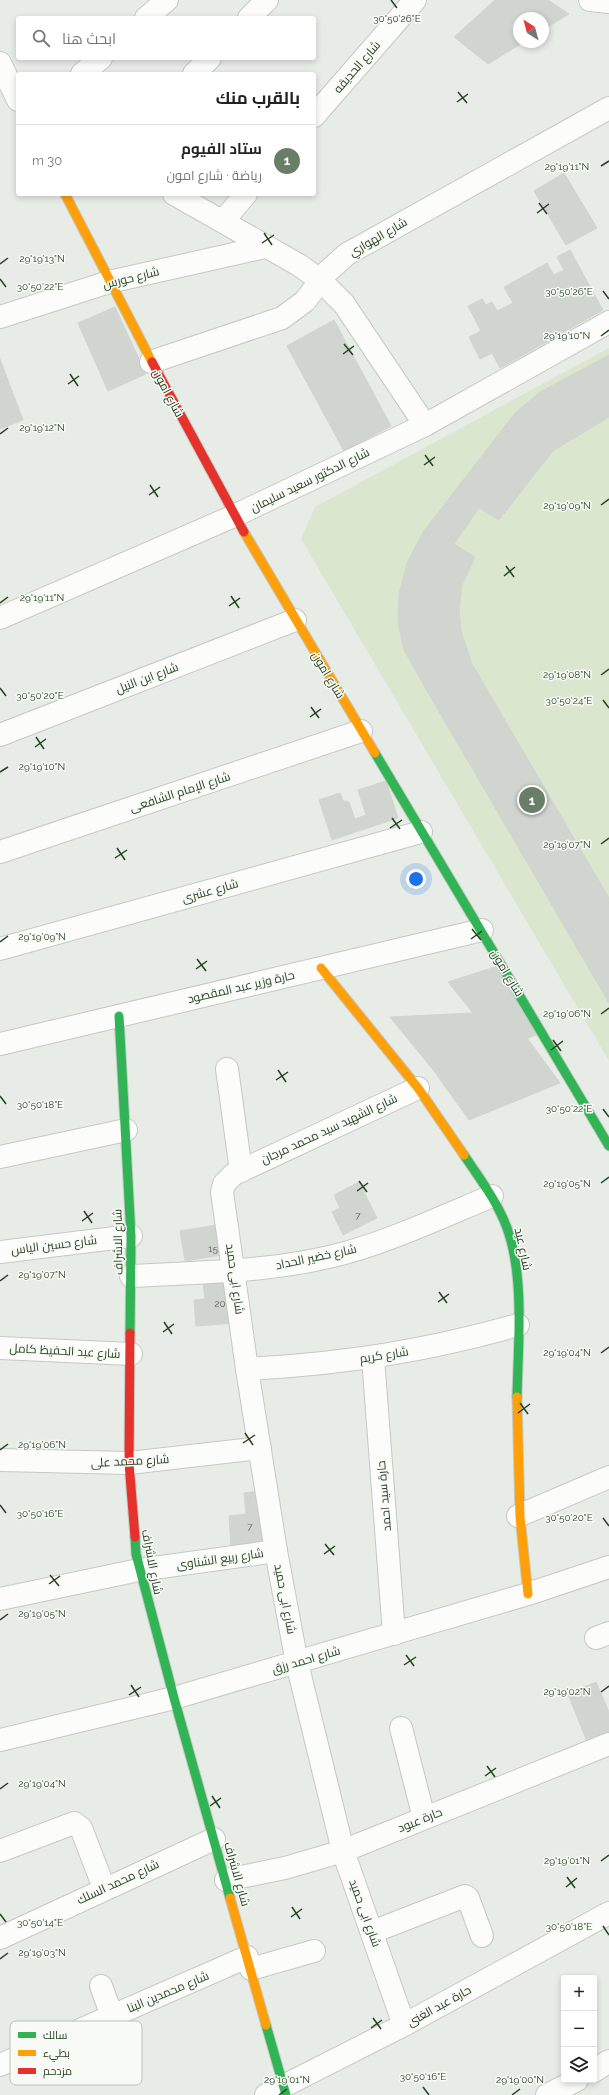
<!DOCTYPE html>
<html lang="ar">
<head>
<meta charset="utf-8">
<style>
	body { margin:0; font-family:Raleway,Cairo,sans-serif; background:#f6f6f6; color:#222; direction:rtl }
	.controls { position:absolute; right:12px; bottom:12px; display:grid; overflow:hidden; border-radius:4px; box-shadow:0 2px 6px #0003 }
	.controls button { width:36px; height:36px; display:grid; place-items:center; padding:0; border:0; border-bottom:1px solid #e0e0e0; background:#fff; color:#222; font:20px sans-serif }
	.compass { position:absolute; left:513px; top:12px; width:36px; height:36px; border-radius:50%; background:#fff; box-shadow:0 2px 6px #0003; rotate:324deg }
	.you { position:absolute; left:416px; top:879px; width:14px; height:14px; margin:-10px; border:3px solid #fff; border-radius:50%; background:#1a73e8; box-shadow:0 0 0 6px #1a73e833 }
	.badge { display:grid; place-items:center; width:26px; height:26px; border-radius:50%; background:#697e67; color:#fff; font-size:13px; font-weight:700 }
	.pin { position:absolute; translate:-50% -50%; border:2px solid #fff; box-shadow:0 1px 4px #0006 }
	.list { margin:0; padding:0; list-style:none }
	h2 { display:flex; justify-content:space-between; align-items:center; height:52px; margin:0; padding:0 16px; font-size:17px }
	h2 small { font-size:13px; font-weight:400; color:#767676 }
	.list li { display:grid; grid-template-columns:26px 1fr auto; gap:12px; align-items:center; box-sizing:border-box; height:72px; padding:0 16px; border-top:1px solid #e0e0e0 }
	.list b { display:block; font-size:15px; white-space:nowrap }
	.list p { margin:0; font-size:13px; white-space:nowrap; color:#767676 }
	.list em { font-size:13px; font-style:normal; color:#767676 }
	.icon { flex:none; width:22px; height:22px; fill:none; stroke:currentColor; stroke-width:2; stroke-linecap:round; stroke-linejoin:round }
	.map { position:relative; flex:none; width:609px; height:2095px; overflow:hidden; direction:ltr }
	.search { position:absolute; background:#fff; box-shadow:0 2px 6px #0003; left:16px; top:16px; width:300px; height:44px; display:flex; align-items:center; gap:10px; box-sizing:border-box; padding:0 14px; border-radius:4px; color:#767676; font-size:15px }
	.panel { position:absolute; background:#fff; box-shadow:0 2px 6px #0003; left:16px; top:72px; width:300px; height:124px; border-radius:4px; direction:rtl }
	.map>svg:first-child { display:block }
</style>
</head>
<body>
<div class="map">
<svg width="609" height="2095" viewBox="0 0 609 2095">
	<rect width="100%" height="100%" fill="#e8ece7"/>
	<!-- green -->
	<polygon fill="#dbe6cf" points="609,348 609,1061 301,539 315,507"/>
	<!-- building -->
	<g fill="#d0d5cf" stroke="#d1d5cf">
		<polygon points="495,0 548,0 569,14 543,30 543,18 519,18 519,42 524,42 488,64 454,37"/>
		<polygon points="564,173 597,228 566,245 534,191"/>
		<polygon points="570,250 603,310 557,336 524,276 547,263 554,275 564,270 557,257"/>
		<polygon points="524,276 557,336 500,368 492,353 480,359 469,337 481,331 468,306 482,299 486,305 492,302 497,311 513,303 504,287"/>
		<polygon points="115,307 146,374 108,391 78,323"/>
		<polygon points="334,320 391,426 344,451 287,346"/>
		<polygon points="609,355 609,417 553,451 499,520 479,508 454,544 475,557 462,585 459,610 461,631 472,664 427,691 404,650 398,623 399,594 407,563 423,532 515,413 540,392"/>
		<polygon points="0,359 23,420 0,429"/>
		<polygon points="472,664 609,898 609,1003 427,691"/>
		<polygon points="386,781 398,818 332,840 319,800 340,793 343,801 349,802 355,819 366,815 358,790"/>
		<polygon points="501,965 541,1033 487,1054 473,1013 448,982"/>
		<polygon points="473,1013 487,1054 434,1071 390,1017"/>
		<polygon points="527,1038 560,1083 469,1120 434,1071"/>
		<polygon points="359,1182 377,1218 343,1235 332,1212 340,1208 334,1195"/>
		<polygon points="223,1224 228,1254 185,1261 180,1231"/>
		<polygon points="232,1281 235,1323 196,1326 194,1300 205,1299 203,1283"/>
		<polygon points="259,1491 264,1545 231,1548 229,1516 246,1514 244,1493"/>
		<polygon points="596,1682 609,1712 609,1735 588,1744 568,1694"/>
	</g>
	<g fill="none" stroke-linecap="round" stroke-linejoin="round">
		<defs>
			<g id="street">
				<polyline points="590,0 609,2"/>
				<polyline points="146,18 167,0"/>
				<polyline points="249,18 267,0"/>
				<polyline points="0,63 18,100"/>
				<polyline points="82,74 101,58"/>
				<polyline points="194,74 210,58"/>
				<polyline points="314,116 415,0"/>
				<polyline points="174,194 299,265 320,280 344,304 425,425"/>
				<polyline points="223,221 246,194"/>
				<polyline points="0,317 109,282 265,247"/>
				<polyline points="151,362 282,318 305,301 327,272 347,254 609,108"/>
				<polyline points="0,618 234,516 425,425 609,322"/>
				<polyline points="0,735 295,620"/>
				<polyline points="0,852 361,731"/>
				<polyline points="0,949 421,832"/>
				<polyline points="0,1044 482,930"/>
				<polyline points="227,1069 241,1171"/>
				<polyline points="0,1157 126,1130"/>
				<polyline points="0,1252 131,1236"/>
				<path d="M131 1276C203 1272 275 1272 345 1253 395 1239 444 1216 492 1196"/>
				<polyline points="0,1348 131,1354"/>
				<polyline points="373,1358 394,1634"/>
				<path d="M247 1369C343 1364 426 1351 518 1325"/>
				<polyline points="0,1460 129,1463 260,1448"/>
				<polyline points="518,1516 609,1477"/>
				<polyline points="0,1599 139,1570 276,1551"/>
				<polyline points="596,1638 609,1633"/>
				<polyline points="401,1728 424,1818"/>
				<polyline points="0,1740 174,1698 528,1594 609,1567"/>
				<polyline points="0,1851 74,1823 81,1828 104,1888"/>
				<polyline points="226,1880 285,1868 343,1851 609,1744"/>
				<polyline points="372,1932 465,1896 468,1898 482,1936"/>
				<polyline points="0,1938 214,1839"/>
				<polyline points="251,1969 314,1951"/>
				<polyline points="101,1986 112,2016"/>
				<polyline points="404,2025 343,1851 297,1663 276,1551 247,1369 222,1192 224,1184 234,1174 418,1088"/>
				<polyline points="0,2065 247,1957"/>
				<polyline points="594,2071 609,2061"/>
				<polyline points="266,2095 404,2025 609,1913"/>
				<polyline points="547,2095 577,2080"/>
			</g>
			<g id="fast">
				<polyline points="375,753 609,1146"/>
				<polyline points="119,1016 131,1236 130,1333"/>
				<path d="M464 1155C480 1179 497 1201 507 1228 525 1277 518 1346 517 1397"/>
				<polyline points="135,1537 136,1554 174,1698 230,1898"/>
				<polyline points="266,2025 286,2095"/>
			</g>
			<g id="slow">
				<polyline points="65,194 152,362"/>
				<polyline points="244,532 375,753"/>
				<polyline points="321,968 418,1088 464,1155"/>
				<polyline points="517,1397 520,1517 528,1594"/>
				<polyline points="230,1898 266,2025"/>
			</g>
			<g id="jam">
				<polyline points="152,362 244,532"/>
				<polyline points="130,1333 129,1463 135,1537"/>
			</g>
		</defs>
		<!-- street casing -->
		<use href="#street" stroke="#c5c9c4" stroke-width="24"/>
		<!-- fast casing -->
		<use href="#fast" stroke="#c4cac2" stroke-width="11"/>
		<!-- slow casing -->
		<use href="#slow" stroke="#c4cac2" stroke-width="11"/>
		<!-- jam casing -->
		<use href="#jam" stroke="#c4cac2" stroke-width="11"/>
		<!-- street -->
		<use href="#street" stroke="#fcfcfb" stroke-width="22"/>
		<!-- fast -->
		<use href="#fast" stroke="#30b455" stroke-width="9"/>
		<!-- slow -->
		<use href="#slow" stroke="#ff9f0a" stroke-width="9"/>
		<!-- jam -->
		<use href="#jam" stroke="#e5322d" stroke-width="9"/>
	</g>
	<!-- ticks -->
	<path fill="none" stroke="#254222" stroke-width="1.5" d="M391 0 397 8M458 92 467 103M457 102 468 94M601 166 609 161M539 203 547 214M537 213 549 204M264 233 272 245M262 243 274 235M0 264 8 258M0 279 6 287M603 291 609 299M601 336 609 330M344 344 353 355M343 354 354 346M70 374 78 386M68 384 79 376M0 434 8 428M425 455 433 466M424 465 435 457M150 485 158 497M149 495 160 487M601 505 609 499M506 566 514 577M504 576 515 567M231 596 239 608M0 603 8 597M229 606 240 598M601 675 609 669M0 688 6 696M603 700 609 708M311 707 319 718M310 717 321 709M36 737 44 749M35 747 46 739M0 772 8 767M392 818 400 829M390 828 402 820M601 844 609 838M117 848 125 860M115 858 127 850M472 929 481 940M471 939 482 931M0 942 8 936M197 959 206 971M196 969 207 961M601 1014 609 1008M553 1040 561 1051M551 1050 563 1041M278 1070 286 1082M276 1080 288 1072M0 1096 6 1104M603 1109 609 1117M359 1181 367 1192M601 1183 609 1177M357 1191 368 1183M84 1211 92 1223M82 1221 93 1213M0 1281 8 1275M439 1292 447 1303M438 1302 449 1294M164 1322 172 1334M163 1332 174 1324M601 1353 609 1347M520 1403 528 1414M518 1413 530 1404M245 1433 253 1445M243 1443 255 1435M0 1450 8 1444M0 1505 6 1513M603 1518 609 1526M325 1544 334 1555M324 1554 335 1546M50 1575 59 1586M49 1584 60 1576M0 1620 8 1614M406 1655 414 1666M404 1665 416 1657M131 1685 139 1697M601 1692 609 1686M129 1695 141 1687M487 1766 495 1777M485 1776 496 1768M0 1789 8 1783M212 1796 220 1808M210 1806 221 1798M601 1861 609 1855M567 1877 575 1888M566 1887 577 1878M292 1907 300 1919M0 1914 6 1922M291 1917 302 1909M603 1926 609 1935M0 1959 8 1953M373 2018 381 2029M371 2028 382 2020M423 2087 429 2095M279 2095 287 2089M512 2095 520 2089"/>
	<g text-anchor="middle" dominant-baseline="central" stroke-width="3" stroke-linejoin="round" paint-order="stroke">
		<!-- number labels -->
		<g font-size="10" fill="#51684e">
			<text x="358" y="1215">7</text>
			<text x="213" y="1248">15</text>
			<text x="220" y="1303">20</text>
			<text x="250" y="1526">7</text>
		</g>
		<!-- street labels -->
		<g font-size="12" fill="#254222" stroke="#f7faf5">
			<text transform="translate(357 67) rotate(-49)">شارع الحديقه</text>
			<text transform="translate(378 237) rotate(-30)">شارع الهواري</text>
			<text transform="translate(131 278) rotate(-14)">شارع حورس</text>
			<text transform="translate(168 393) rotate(62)">شارع امون</text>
			<text transform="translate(310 480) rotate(-26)">شارع الدكتور سعيد سليمان</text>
			<text transform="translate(328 675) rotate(59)">شارع امون</text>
			<text transform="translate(147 678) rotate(-21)">شارع ابن النيل</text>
			<text transform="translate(180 792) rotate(-18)">شارع الإمام الشافعى</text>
			<text transform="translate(210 891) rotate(-16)">شارع عشرى</text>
			<text transform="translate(507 973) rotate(59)">شارع امون</text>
			<text transform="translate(241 987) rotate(-13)">حارة وزير عبد المقصود</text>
			<text transform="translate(329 1129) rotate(-25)">شارع الشهيد سيد محمد مرجان</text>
			<text transform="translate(118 1242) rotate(-91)">شارع الاشراف</text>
			<text transform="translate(54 1245) rotate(-7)">شارع حسين الياس</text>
			<text transform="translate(523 1249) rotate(78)">شارع عيد</text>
			<text transform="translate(316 1257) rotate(-12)">شارع خضير الحداد</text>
			<text transform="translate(235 1279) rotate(82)">شارع ابى حميد</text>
			<text transform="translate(65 1351) rotate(3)">شارع عبد الحفيظ كامل</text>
			<text transform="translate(384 1355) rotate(-9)">شارع كريم</text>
			<text transform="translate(130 1461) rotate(-3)">شارع محمد على</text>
			<text transform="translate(384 1496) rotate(-95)">حارة سيد احمد</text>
			<text transform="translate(220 1559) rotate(-8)">شارع ربيع الشناوى</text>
			<text transform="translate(152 1562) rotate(79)">شارع الاشراف</text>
			<text transform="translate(285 1599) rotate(79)">شارع ابى حميد</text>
			<text transform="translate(306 1660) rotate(-16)">شارع احمد رزق</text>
			<text transform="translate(420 1820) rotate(-22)">حارة عبود</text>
			<text transform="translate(237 1874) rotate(74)">شارع الاشراف</text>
			<text transform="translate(118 1882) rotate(-25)">شارع محمد السلك</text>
			<text transform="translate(365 1913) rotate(70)">شارع ابى حميد</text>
			<text transform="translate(168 1992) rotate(-23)">شارع محمدين البنا</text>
			<text transform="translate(439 2006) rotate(-29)">حارة عبد الغنى</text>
		</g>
	</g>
	<!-- legend -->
	<rect x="10" y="2021" width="132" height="64" rx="6" fill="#f7faf5" stroke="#b8c3b6" stroke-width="1"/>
	<rect x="18" y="2032" width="18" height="6" fill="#30b455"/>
	<rect x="18" y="2050" width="18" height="6" fill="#ff9f0a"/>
	<rect x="18" y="2068" width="18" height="6" fill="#e5322d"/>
	<g font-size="11" fill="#254222">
		<text x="43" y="2039">سالك</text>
		<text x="43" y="2057">بطيء</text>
		<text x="43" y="2075">مزدحم</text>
	</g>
	<g font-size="10" text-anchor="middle" fill="#254222" stroke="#f7faf5" stroke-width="3" stroke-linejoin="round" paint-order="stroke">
		<text x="397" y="22">30°50'26"E</text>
		<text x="567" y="170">29°19'11"N</text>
		<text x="42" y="262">29°19'13"N</text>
		<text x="40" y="290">30°50'22"E</text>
		<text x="569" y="295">30°50'26"E</text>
		<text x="567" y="339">29°19'10"N</text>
		<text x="42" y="431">29°19'12"N</text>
		<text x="567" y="509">29°19'09"N</text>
		<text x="42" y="601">29°19'11"N</text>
		<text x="567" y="678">29°19'08"N</text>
		<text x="40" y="699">30°50'20"E</text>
		<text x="569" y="704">30°50'24"E</text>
		<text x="42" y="770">29°19'10"N</text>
		<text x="567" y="848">29°19'07"N</text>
		<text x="42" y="940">29°19'09"N</text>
		<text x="567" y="1017">29°19'06"N</text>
		<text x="40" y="1108">30°50'18"E</text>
		<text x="569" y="1112">30°50'22"E</text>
		<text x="567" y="1187">29°19'05"N</text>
		<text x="42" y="1278">29°19'07"N</text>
		<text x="567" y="1356">29°19'04"N</text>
		<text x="42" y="1448">29°19'06"N</text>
		<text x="40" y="1517">30°50'16"E</text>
		<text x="569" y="1521">30°50'20"E</text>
		<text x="42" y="1617">29°19'05"N</text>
		<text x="567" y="1695">29°19'02"N</text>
		<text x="42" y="1787">29°19'04"N</text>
		<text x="567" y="1864">29°19'01"N</text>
		<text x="40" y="1926">30°50'14"E</text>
		<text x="569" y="1930">30°50'18"E</text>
		<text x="42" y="1956">29°19'03"N</text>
		<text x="423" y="2080">30°50'16"E</text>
		<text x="287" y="2083">29°19'01"N</text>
		<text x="520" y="2083">29°19'00"N</text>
	</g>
</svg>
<div class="controls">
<button>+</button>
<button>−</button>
<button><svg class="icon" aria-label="layers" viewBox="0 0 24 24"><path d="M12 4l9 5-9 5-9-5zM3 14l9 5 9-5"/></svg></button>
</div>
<svg class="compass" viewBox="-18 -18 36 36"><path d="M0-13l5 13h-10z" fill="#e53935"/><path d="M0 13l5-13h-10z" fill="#767676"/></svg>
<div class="you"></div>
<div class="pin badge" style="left:532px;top:800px">1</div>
<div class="search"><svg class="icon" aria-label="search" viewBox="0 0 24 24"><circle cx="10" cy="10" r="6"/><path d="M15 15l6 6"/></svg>ابحث هنا</div>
<section class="panel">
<h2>بالقرب منك<small></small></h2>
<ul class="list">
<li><span class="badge">1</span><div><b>ستاد الفيوم</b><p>رياضة · شارع امون</p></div><em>30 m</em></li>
</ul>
</section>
</div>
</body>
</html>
